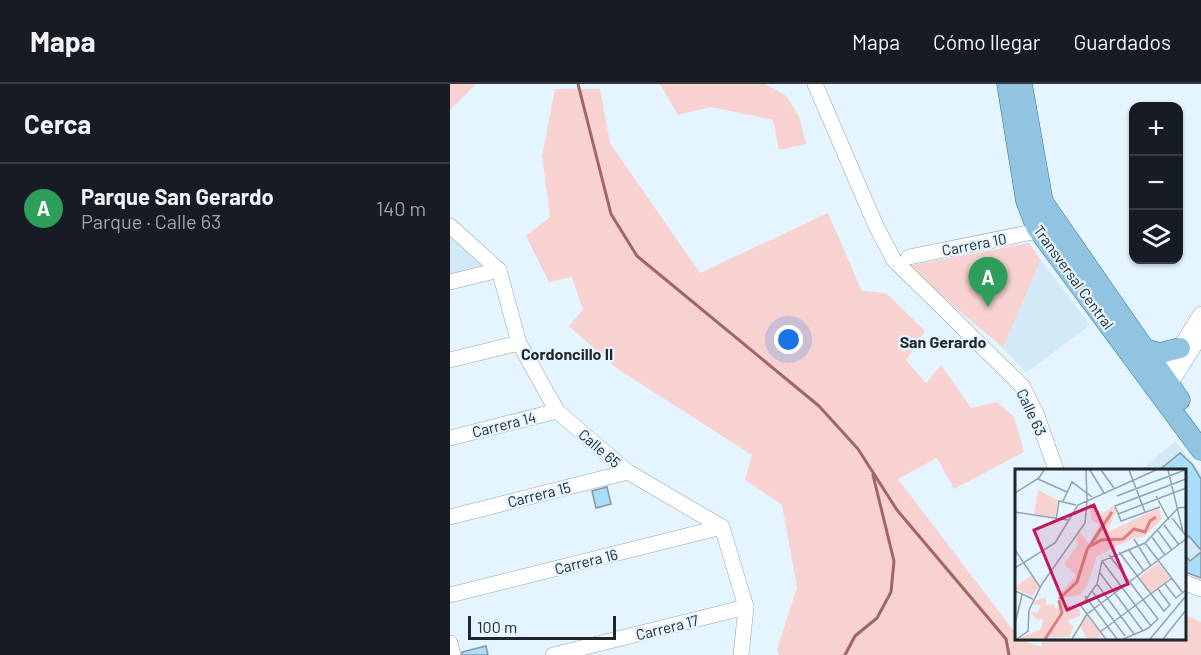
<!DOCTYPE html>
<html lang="es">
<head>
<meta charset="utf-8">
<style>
	body { margin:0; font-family:Barlow,sans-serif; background:#20242c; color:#f1f3f6 }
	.controls { position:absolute; right:18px; top:18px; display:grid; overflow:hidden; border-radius:12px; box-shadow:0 2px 4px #0004 }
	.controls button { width:54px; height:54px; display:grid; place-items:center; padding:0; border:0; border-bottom:2px solid #363941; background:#171b24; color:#f1f3f6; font:30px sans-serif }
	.scale { position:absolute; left:18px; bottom:15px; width:148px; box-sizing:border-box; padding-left:6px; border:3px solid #1f2529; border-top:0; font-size:16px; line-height:21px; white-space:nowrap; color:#1f2529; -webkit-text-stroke:4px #e4f5ff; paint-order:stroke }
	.you { position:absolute; left:339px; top:256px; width:21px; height:21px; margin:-15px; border:4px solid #fff; border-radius:50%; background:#1a73e8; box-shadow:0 0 0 9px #1a73e833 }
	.badge { display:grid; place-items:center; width:39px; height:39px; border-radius:50%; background:#db2777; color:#fff; font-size:20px; font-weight:700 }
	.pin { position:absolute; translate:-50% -50px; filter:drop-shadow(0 2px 3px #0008) }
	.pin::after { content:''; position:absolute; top:32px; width:21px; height:18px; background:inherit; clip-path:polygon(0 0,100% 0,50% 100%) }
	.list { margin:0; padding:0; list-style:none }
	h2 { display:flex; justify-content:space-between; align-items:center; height:78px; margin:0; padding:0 24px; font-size:26px }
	h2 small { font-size:20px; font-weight:400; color:#9ea1a6 }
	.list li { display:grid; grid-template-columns:39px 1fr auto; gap:18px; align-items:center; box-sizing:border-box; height:90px; padding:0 24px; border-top:2px solid #363941 }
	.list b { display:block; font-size:22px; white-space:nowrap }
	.list p { margin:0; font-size:20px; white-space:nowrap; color:#9ea1a6 }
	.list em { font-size:20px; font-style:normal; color:#9ea1a6 }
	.icon { flex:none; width:33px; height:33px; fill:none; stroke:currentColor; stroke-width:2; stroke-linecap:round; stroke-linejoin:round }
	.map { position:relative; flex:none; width:751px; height:571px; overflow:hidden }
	header { display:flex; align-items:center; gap:36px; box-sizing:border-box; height:84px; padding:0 30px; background:#171b24; border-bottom:2px solid #363941 }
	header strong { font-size:28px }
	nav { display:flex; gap:33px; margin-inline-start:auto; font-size:21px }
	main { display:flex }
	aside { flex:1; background:#171b24 }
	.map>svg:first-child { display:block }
</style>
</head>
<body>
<header>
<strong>Mapa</strong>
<nav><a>Mapa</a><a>Cómo llegar</a><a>Guardados</a></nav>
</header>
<main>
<aside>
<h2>Cerca<small></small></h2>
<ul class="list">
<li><span class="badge" style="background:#2e9e5b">A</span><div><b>Parque San Gerardo</b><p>Parque · Calle 63</p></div><em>140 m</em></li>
</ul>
</aside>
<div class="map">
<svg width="751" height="571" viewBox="0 0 751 571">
	<rect width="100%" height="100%" fill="#e4f5ff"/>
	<!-- built -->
	<g fill="#d2eaf8">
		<polygon points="0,151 33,182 0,190"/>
		<polygon points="591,176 640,241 576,289 553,264"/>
		<polygon points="725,357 751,389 751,495 735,488 734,386 691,386"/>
	</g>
	<!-- green -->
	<g fill="#f7d2d0">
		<polygon points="0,0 26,0 0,26"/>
		<polygon points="210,0 315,0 336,12 349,32 356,60 329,66 323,36 261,23 228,31"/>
		<polygon points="105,5 150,5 160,59 250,189 378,129 412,207 436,209 475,247 456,276 476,299 491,281 521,324 547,318 564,333 574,368 504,405 487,374 448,395 566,550 566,554 591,563 593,555 734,554 735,531 751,538 751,571 329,571 327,566 347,503 332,421 295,396 302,371 166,284 119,242 133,226 122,193 99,198 76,152 100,133 92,72"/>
		<polygon points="579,159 591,176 553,264 457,182"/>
	</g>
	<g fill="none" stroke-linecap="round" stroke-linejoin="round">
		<!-- stream -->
		<g stroke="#a36465" stroke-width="3">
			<polyline points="128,0 161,130 187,172 369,322 408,365 447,426 556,555 559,571"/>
			<polyline points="395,571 405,552 427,534 441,508 444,477 423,391"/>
		</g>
	</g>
	<!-- building -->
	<g fill="#a9ddfc" stroke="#8796a0" stroke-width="1.5">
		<polygon points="730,369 742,380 751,395 751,466 739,452 735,456 735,387 708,387"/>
		<polygon points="157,403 161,420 146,424 142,407"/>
		<polygon points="751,468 751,494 735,488 735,471 740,477"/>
		<polygon points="36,562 38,571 12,571 12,568"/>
	</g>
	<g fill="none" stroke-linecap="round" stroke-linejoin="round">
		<defs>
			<g id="minor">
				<polyline points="365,0 426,142 444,176 573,303 586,329 606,386"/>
				<polyline points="0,142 49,186 69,259 107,327 178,388 272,443 296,523 291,571"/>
				<polyline points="459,173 588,147"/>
				<polyline points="0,198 49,186"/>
				<polyline points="0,276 69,259"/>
				<polyline points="708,299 751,230"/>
				<polyline points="714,310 751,251"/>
				<polyline points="0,354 107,327"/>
				<polyline points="0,433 178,388"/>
				<polyline points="734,498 751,505"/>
				<polyline points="0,511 272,443"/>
				<polyline points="0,559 3,571"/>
				<polyline points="103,571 296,523"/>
			</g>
			<g id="major">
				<polyline points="557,0 576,117 586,143 751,366"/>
				<polyline points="572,0 593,118 730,316"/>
				<polyline points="694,265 710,269 730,264"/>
			</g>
		</defs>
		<!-- minor casing -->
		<use href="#minor" stroke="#92a2ab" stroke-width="16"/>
		<!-- major casing -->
		<use href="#major" stroke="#397392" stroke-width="21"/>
		<!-- minor -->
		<use href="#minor" stroke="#fff" stroke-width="15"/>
		<!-- major -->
		<use href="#major" stroke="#91c4e0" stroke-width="20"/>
	</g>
	<g text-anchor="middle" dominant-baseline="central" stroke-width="4.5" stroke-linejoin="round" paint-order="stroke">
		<!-- street labels -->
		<g font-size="15" fill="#1f2529" stroke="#e4f5ff">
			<text transform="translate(524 160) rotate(-11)">Carrera 10</text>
			<text transform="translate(624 193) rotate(54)">Transversal Central</text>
			<text transform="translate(582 328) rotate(65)">Calle 63</text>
			<text transform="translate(54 340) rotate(-14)">Carrera 14</text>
			<text transform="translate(150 364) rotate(41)">Calle 65</text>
			<text transform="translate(89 410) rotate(-14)">Carrera 15</text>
			<text transform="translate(136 477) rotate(-14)">Carrera 16</text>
			<text transform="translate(217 543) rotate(-14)">Carrera 17</text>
		</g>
		<!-- neighbourhood labels -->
		<g font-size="16" font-weight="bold" fill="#1f2529" stroke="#e4f5ff">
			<text x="493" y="257">San Gerardo</text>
			<text x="117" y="269">Cordoncillo II</text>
		</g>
	</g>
	<!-- overview -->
	<g transform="translate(565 385)">
		<rect width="171" height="171" fill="#e4f5ff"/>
		<path d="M23 21 43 31 40 48 19 45ZM75 34 87 45 99 36 101 43 93 60 95 62 144 39 147 50 129 68 119 69 82 87 72 117 65 126 48 129 46 124 61 106 49 95 62 77 61 69 65 63 74 75 85 56 76 51ZM143 94 155 109 136 124 125 108ZM16 107 24 118 17 127 3 121 1 117ZM31 128V136L38 135 42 141 44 134 65 140V147L52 152 59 158 54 168 3 170 26 160 28 150 22 151 15 143 22 144 26 137 17 135 19 132ZM72 147 87 166 80 170H72L65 157Z" fill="#f7d2d0"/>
		<path fill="none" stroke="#db7f7f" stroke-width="3" d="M76 77 86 71 108 70 119 60 130 63 135 52 141 48M44 130 62 113 72 81 97 43M30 170 47 144 44 131"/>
		<path fill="none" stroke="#95a2a9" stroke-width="1.5" d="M71 1 72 31M75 1 89 24M86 1 99 19M114 1 130 43M153 1 168 63M23 10 52 23M0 24 24 9 29 1M102 27 170 1M141 27 154 51M48 32 57 13 77 28M145 38 106 52 100 37 171 10M0 43 53 51M103 45 171 19M157 49 171 67M41 51 44 32 61 36M149 56 164 76M143 62 157 81M137 68 150 86M119 70 136 97M130 74 168 124M113 80 129 102M0 81 25 118M104 83 149 142 155 136 143 120M94 86 143 150 132 160 108 170M87 92 136 157M0 99 40 74 63 36 141 1M85 104 128 162M82 115 119 165M150 115 161 129 171 121M0 122 18 130M77 122 110 167M70 127 102 170M0 155 7 126M85 163 157 109M2 170 13 162 14 141 27 115 70 54 72 32M57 170 72 145 171 70M91 170 66 137 82 115 87 92 130 74 163 39 171 38M135 170 171 127M148 170 171 141"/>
		<path fill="#c2185b" fill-opacity="0.15" stroke="#c2185b" stroke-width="3" d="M79 36 113 115 52 141 19 61Z"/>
		<rect width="171" height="171" fill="none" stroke="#1f2529" stroke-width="3"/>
	</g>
</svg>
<div class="controls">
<button>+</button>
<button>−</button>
<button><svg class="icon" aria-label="layers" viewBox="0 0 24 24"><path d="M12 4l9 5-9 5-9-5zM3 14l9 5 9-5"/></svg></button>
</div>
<div class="scale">100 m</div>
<div class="you"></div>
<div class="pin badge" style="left:538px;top:223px;background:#2e9e5b">A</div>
</div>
</main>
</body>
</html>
